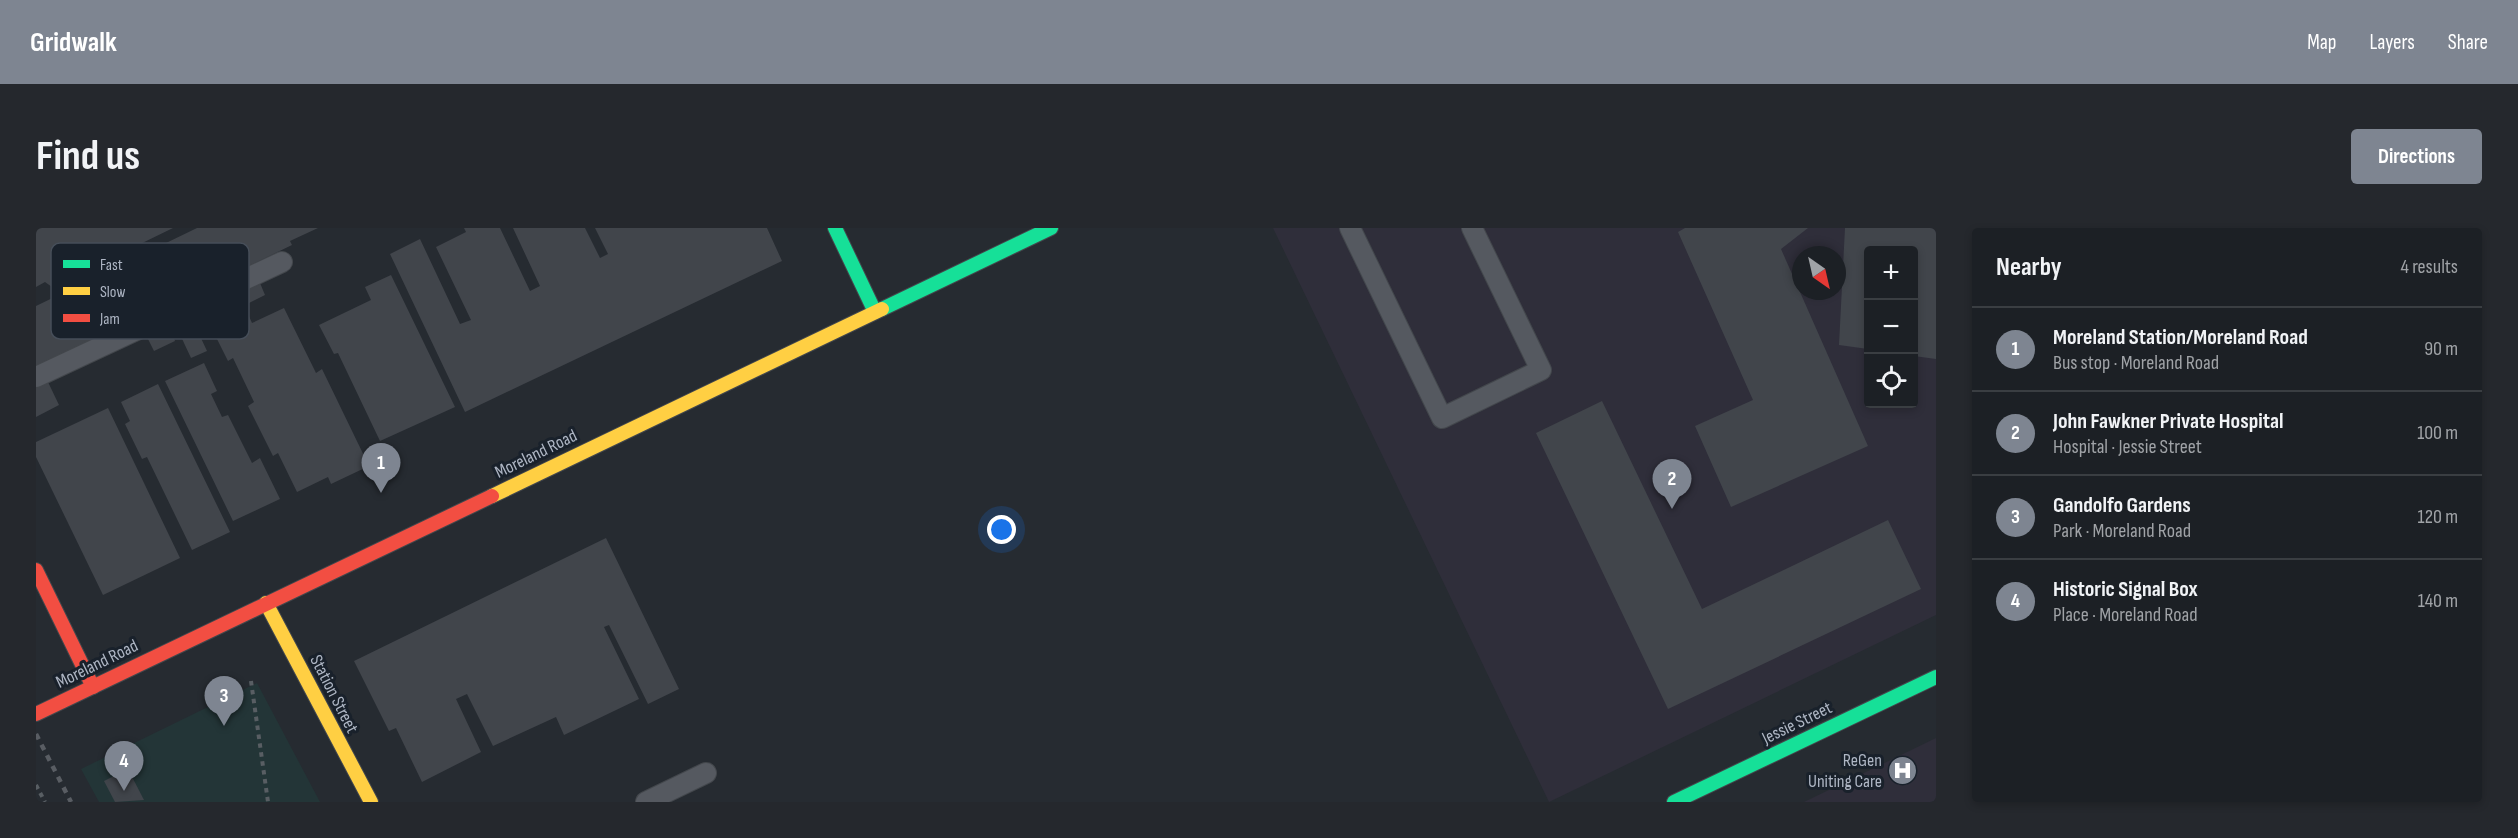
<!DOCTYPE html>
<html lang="en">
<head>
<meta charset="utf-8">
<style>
	body { margin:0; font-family:"Sofia Sans Condensed",sans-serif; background:#25282d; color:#f1f3f6 }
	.controls { position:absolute; right:18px; top:18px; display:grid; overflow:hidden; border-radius:6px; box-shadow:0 3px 9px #0003 }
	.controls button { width:54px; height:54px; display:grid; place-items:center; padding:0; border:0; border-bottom:2px solid #3a3e42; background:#1c2025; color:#f1f3f6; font:30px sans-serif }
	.compass { position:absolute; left:1756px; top:18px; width:54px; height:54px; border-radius:50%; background:#1c2025; box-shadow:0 3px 9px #0003; rotate:146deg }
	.you { position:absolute; left:966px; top:302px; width:21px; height:21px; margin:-15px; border:4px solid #fff; border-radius:50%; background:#1a73e8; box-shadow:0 0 0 9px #1a73e833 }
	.badge { display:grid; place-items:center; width:39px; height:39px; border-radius:50%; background:#7e8591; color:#fff; font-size:20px; font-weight:700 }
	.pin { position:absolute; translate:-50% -50px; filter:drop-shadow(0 2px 3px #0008) }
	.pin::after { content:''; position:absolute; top:32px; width:21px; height:18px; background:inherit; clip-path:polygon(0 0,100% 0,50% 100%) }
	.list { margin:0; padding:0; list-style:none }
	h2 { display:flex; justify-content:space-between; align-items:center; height:78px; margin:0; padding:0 24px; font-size:26px }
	h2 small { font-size:20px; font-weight:400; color:#a0a3a7 }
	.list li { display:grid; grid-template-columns:39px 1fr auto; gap:18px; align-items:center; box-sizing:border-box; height:84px; padding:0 24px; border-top:2px solid #3a3e42 }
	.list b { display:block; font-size:22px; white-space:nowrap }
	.list p { margin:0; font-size:20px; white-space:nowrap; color:#a0a3a7 }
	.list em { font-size:20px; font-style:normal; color:#a0a3a7 }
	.icon { flex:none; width:33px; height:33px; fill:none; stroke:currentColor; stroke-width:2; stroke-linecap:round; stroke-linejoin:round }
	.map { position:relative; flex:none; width:1900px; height:574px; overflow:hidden; border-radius:6px }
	header { display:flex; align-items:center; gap:36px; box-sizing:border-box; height:84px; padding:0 30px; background:#7e8591; color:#fff }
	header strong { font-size:28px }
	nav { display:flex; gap:33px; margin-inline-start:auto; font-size:21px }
	.intro { display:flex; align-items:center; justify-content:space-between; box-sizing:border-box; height:144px; padding:0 36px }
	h1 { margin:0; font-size:42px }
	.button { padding:15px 27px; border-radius:6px; background:#7e8591; color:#fff; font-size:21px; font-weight:700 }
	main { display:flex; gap:36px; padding:0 36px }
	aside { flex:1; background:#1c2025; border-radius:6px; box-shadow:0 3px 9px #0003 }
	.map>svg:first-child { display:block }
</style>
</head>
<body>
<header>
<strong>Gridwalk</strong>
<nav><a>Map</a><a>Layers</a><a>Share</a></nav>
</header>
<div class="intro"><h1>Find us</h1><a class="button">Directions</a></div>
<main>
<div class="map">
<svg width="1900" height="574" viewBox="0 0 1900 574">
	<rect width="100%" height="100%" fill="#262b31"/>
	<!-- medical -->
	<g fill="#2f2e3a" fill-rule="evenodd">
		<path d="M1237 0H1900V387L1513 574ZM1832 22H1878V176H1832ZM1765 27H1801V63H1765Z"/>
		<polygon points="1900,510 1900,574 1768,574"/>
	</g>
	<!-- green -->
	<polygon fill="#233537" points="221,455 284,574 63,574 45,541"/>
	<!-- building -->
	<g fill="#41454b">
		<polygon points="0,0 137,0 16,59 9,54 0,59"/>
		<polygon points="161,0 282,0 254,13 256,17 0,141 0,78"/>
		<polygon points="428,0 464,0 494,63 504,58 477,0 549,0 564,30 572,26 559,0 731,0 746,33 429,184 354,26 384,11 424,96 435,92 400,19 430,4"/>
		<polygon points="1649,0 1772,0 1745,21 1832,218 1695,279 1659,198 1717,172 1642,4"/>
		<polygon points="1809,0 1900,0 1900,131 1878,128 1878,22 1832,22 1832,121 1803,117"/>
		<polygon points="355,47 419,179 344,213 302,125 298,126 283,97 335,72 329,59"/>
		<polygon points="224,55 229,67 199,82 193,71"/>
		<polygon points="248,80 280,145 286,141 333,238 295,256 292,249 261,264 242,225 237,228 212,178 218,174 197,130 192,133 177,103 212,86 216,95"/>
		<polygon points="157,93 171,123 155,130 141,100"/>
		<polygon points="133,98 139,113 118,123 111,109"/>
		<polygon points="168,135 181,163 175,166 186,189 192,187 216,235 224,230 244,271 197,293 129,153"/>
		<polygon points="12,154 23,177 0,189 0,160"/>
		<polygon points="122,156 194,304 156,322 111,229 106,231 89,196 94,193 85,174"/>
		<polygon points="1566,173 1666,381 1852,292 1885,361 1632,481 1500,205"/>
		<polygon points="72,180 144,330 67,367 0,229 0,214"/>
		<polygon points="570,310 643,461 612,476 573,397 568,399 603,471 528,507 520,489 457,518 431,466 420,471 445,524 386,554 360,500 353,503 318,433"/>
		<polygon points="92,541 108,572 79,574 68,553"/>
	</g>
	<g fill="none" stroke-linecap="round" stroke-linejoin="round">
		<defs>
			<g id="lane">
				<polyline points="1314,0 1406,190 1505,142 1436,0"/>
				<polyline points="0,149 246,34"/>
				<polyline points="610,574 670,545"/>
			</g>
			<g id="fast">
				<polyline points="799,0 839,84"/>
				<polyline points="846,81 1015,0"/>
				<polyline points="1638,574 1900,449"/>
			</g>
			<g id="slow">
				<polyline points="456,268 846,81"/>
				<polyline points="230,375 335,574"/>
			</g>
			<g id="jam">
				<polyline points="0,342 57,459"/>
				<polyline points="0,486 456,268"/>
			</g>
		</defs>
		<!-- lane casing -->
		<use href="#lane" stroke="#43474c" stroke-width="22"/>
		<!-- fast casing -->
		<use href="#fast" stroke="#43474c" stroke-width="16"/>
		<!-- slow casing -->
		<use href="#slow" stroke="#43474c" stroke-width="16"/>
		<!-- jam casing -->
		<use href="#jam" stroke="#43474c" stroke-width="16"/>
		<!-- path -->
		<g stroke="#585e63" stroke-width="4" stroke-dasharray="4.5 4.5" stroke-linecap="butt">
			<polyline points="215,453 232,574"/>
			<polyline points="0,557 9,574"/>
		</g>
		<!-- lane -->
		<use href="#lane" stroke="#555960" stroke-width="20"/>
		<!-- fast -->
		<use href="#fast" stroke="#16e098" stroke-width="14"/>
		<!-- slow -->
		<use href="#slow" stroke="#ffcf43" stroke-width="14"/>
		<!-- jam -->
		<use href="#jam" stroke="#f24e42" stroke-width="14"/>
		<!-- rail -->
		<polyline stroke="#595d63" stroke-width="4.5" stroke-dasharray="6 6" stroke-linecap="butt" points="0,506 35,574"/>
	</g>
	<!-- icons -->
	<defs>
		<symbol id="hospital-disc" viewBox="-11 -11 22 22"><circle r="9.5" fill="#7e8591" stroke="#19212b"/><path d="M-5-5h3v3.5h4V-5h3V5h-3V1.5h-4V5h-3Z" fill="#fff"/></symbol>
	</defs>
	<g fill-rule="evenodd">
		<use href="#hospital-disc" x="1850" y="526" width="33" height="33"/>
	</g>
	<g text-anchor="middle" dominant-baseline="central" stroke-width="6" stroke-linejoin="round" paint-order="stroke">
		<!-- street labels -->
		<g font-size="18" fill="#aeb6c4" stroke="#19212b">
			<text transform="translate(500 226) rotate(-26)">Moreland Road</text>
			<text transform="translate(61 436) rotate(-26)">Moreland Road</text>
			<text transform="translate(298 466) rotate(63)">Station Street</text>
			<text transform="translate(1761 495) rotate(-26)">Jessie Street</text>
		</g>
		<!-- poi labels -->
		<g font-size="18" fill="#aeb6c4" stroke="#19212b" text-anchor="end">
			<text x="1846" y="532">ReGen<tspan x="1846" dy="21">Uniting Care</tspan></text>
		</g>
	</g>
	<!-- legend -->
	<rect x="15" y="15" width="198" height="96" rx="9" fill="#19212b" stroke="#464e59" stroke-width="1.5"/>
	<rect x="27" y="32" width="27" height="8" fill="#16e098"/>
	<rect x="27" y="59" width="27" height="8" fill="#ffcf43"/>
	<rect x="27" y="86" width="27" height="8" fill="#f24e42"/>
	<g font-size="16" fill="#aeb6c4">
		<text x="64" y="42">Fast</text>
		<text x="64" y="69">Slow</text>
		<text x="64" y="96">Jam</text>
	</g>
</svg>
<div class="controls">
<button>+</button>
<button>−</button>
<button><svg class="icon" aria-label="locate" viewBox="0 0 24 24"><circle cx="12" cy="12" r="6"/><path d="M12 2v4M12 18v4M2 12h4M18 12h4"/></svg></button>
</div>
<svg class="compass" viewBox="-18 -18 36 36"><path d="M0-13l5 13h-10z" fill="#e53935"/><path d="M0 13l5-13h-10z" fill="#a0a3a7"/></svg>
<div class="you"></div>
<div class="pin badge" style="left:345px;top:265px">1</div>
<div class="pin badge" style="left:1636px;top:281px">2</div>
<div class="pin badge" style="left:188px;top:498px">3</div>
<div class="pin badge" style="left:88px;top:563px">4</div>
</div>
<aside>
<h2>Nearby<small>4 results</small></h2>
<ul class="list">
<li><span class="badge">1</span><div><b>Moreland Station/Moreland Road</b><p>Bus stop · Moreland Road</p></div><em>90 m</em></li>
<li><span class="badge">2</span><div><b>John Fawkner Private Hospital</b><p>Hospital · Jessie Street</p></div><em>100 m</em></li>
<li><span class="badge">3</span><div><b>Gandolfo Gardens</b><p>Park · Moreland Road</p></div><em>120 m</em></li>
<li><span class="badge">4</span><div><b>Historic Signal Box</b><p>Place · Moreland Road</p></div><em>140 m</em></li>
</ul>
</aside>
</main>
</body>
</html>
